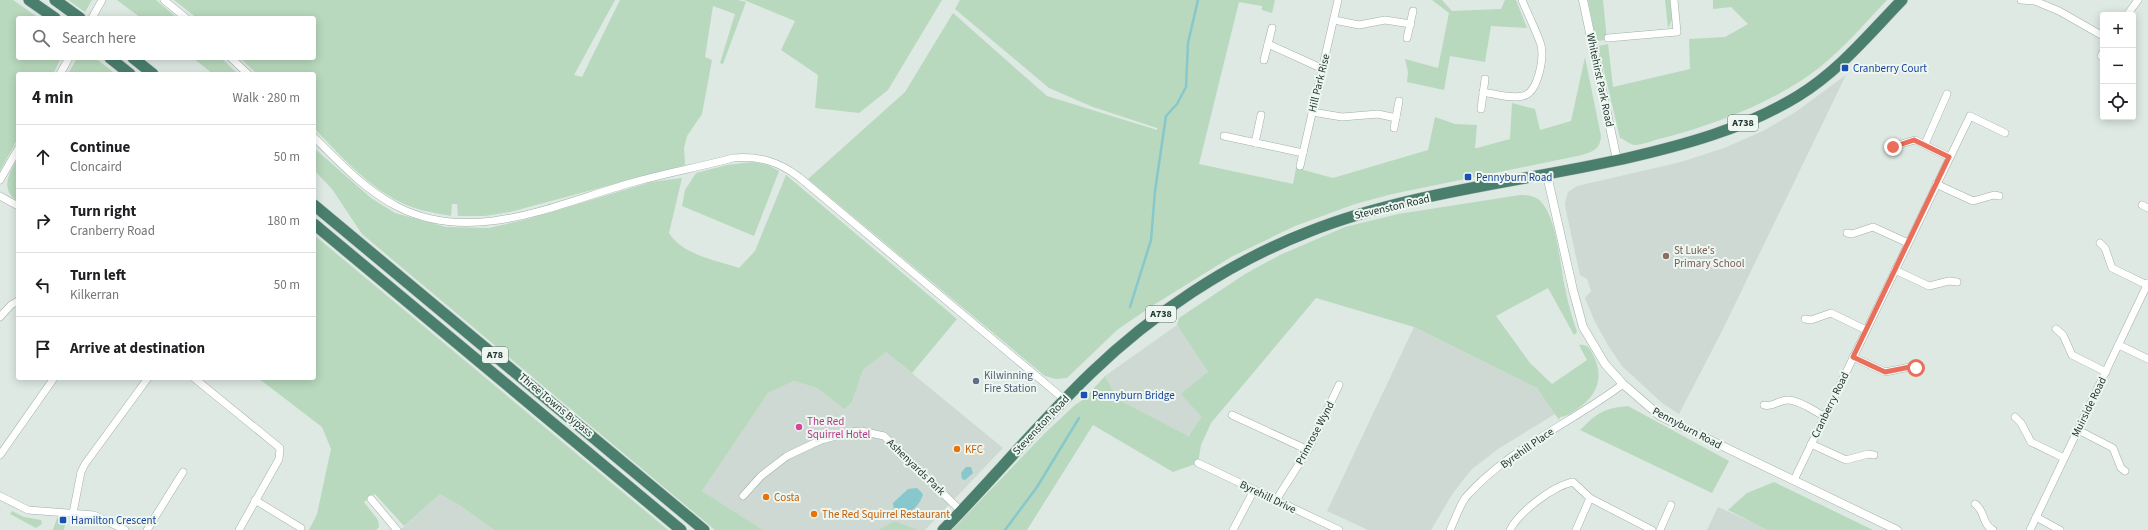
<!DOCTYPE html>
<html lang="en">
<head>
<meta charset="utf-8">
<style>
	body { margin:0; font-family:"Source Sans 3",sans-serif; background:#f2f2f2; color:#202124 }
	.controls { position:absolute; right:12px; top:12px; display:grid; overflow:hidden; border-radius:4px; box-shadow:0 2px 10px #0003 }
	.controls button { width:36px; height:36px; display:grid; place-items:center; padding:0; border:0; border-bottom:1px solid #e0e0e0; background:#fff; color:#202124; font:20px sans-serif }
	.stop { position:absolute; width:12px; height:12px; margin:-9px; border:3px solid #ea6f5b; border-radius:50%; background:#fff }
	.stop.end { background:#ea6f5b; border-color:#fff; box-shadow:0 1px 4px #0008 }
	.list { margin:0; padding:0; list-style:none }
	h2 { display:flex; justify-content:space-between; align-items:center; height:52px; margin:0; padding:0 16px; font-size:17px }
	h2 small { font-size:13px; font-weight:400; color:#757577 }
	.list li { display:grid; grid-template-columns:26px 1fr auto; gap:12px; align-items:center; box-sizing:border-box; height:64px; padding:0 16px; border-top:1px solid #e0e0e0 }
	.list b { display:block; font-size:15px; white-space:nowrap }
	.list p { margin:0; font-size:13px; white-space:nowrap; color:#757577 }
	.list em { font-size:13px; font-style:normal; color:#757577 }
	.icon { flex:none; width:22px; height:22px; fill:none; stroke:currentColor; stroke-width:2; stroke-linecap:round; stroke-linejoin:round }
	.map { position:relative; flex:none; width:2148px; height:530px; overflow:hidden }
	.search { position:absolute; background:#fff; box-shadow:0 2px 10px #0003; left:16px; top:16px; width:300px; height:44px; display:flex; align-items:center; gap:10px; box-sizing:border-box; padding:0 14px; border-radius:4px; color:#757577; font-size:15px }
	.panel { position:absolute; background:#fff; box-shadow:0 2px 10px #0003; left:16px; top:72px; width:300px; height:308px; border-radius:4px }
	.map>svg:first-child { display:block }
</style>
</head>
<body>
<div class="map">
<svg width="2148" height="530" viewBox="0 0 2148 530">
	<rect width="100%" height="100%" fill="#dee9e3"/>
	<!-- built -->
	<g fill="#cdd9d2">
		<polygon points="1846,75 1722,331 1679,414 1662,403 1622,366 1609,347 1594,320 1585,298 1591,291 1587,279 1580,275 1566,211 1565,203 1568,192 1577,186 1681,162 1724,148 1763,131 1797,111"/>
		<polygon points="1177,325 1208,372 1203,417 1187,436 1116,399 1105,376"/>
		<polygon points="1414,327 1537,388 1555,414 1498,449 1472,469 1453,493 1431,530 1368,530 1327,511"/>
		<polygon points="886,352 1003,448 925,530 918,530 894,521 878,530 763,530 702,491 768,393 794,381 817,388 844,409 852,402 863,370"/>
		<polygon points="440,494 461,506 494,530 400,530"/>
		<polygon points="1718,507 1770,530 1707,530"/>
	</g>
	<!-- green -->
	<g fill="#b8d9bd">
		<polygon points="0,0 13,0 39,18 18,18 18,58 61,58 53,74 18,74 18,138 0,171"/>
		<polygon points="68,0 92,0 85,12"/>
		<polygon points="117,0 156,0 177,18 141,18"/>
		<path d="M174 0H615L574 75 582 77 620 0H738L746 2 723 64 720 63 735 14 713 6 705 57 712 60 702 114 687 136 684 148 685 165 510 212 485 216H458L457 204H452L451 216C434 213 416 210 400 202 366 185 340 155 314 128V74H257L240 58H314V18H197Z"/>
		<polygon points="744,0 942,0 888,90 859,113 815,108 818,75 781,50 795,21"/>
		<path d="M960 0H1275L1272 13 1262 10V6L1239 2 1199 164 1293 184 1296 168 1333 178 1428 150 1435 117 1455 124 1477 125 1475 148H1477L1510 139 1512 103 1535 109 1540 130 1571 121 1585 57 1601 136C1600 149 1594 151 1582 155L1392 194 1355 204 1295 226 1231 257 1152 306 1117 330 1067 378 1056 379 1045 376 808 179 905 92 953 13 1047 96 1157 130V128L1093 107 1049 88 955 9Z"/>
		<polygon points="1432,0 1442,0 1452,11 1501,9 1505,0 1516,0 1527,28 1491,26 1485,62 1450,56 1444,90 1407,82 1408,72 1405,59 1438,68 1449,13"/>
		<polygon points="1588,0 1603,0 1607,40 1596,41"/>
		<polygon points="1665,0 1670,0 1672,20 1668,28"/>
		<path d="M1713 0H1887C1865 23 1845 47 1820 67 1779 100 1714 125 1663 138 1654 140 1645 144 1636 145 1629 145 1625 139 1620 138L1598 46 1608 44 1613 87 1690 69 1689 39 1725 37 1748 24 1731 7 1713 9Z"/>
		<polygon points="77,58 95,58 116,74 68,74"/>
		<polygon points="193,58 221,58 238,74 213,74"/>
		<path d="M314 148 371 198 395 213 446 227 489 228 528 219 651 182 682 178 669 233C682 255 716 260 739 268L755 251 786 175 957 319 912 373 886 352 863 370 852 402 844 409 817 388 794 381 768 393 702 491 763 530H715L362 234 332 189 314 170Z"/>
		<path d="M18 158V202C0 189 8 175 18 158Z"/>
		<polygon points="753,162 768,165 779,171 754,236 682,206 685,190 696,173 727,165"/>
		<path d="M1520 195C1528 195 1537 196 1542 203 1557 220 1560 265 1565 288 1568 303 1572 318 1577 332L1574 335 1548 288 1496 316 1530 363 1552 384 1587 360 1579 345C1587 344 1590 348 1593 355 1605 377 1597 396 1576 410 1571 413 1566 417 1560 417L1559 420 1537 388 1414 327 1316 298 1211 423 1201 445 1198 463 1173 472 1093 425 1027 530H952L1045 433 1075 405 1084 399 1105 376 1117 399 1188 436 1202 417 1181 394 1208 372 1177 325 1179 318 1245 274 1280 255 1345 227 1398 214Z"/>
		<polygon points="314,235 668,530 494,530 461,506 440,494 404,526 375,494 364,502 378,520 379,527 376,530 309,530 317,514 331,449 322,427 258,378 314,378"/>
		<path d="M1628 406 1729 461 1712 493 1580 430C1597 413 1604 408 1628 406Z"/>
		<polygon points="1774,482 1873,530 1768,530 1728,510 1747,493"/>
		<polygon points="12,511 24,517 41,520 42,524 36,528 10,514"/>
		<polygon points="57,518 66,519 64,530 53,530"/>
		<polygon points="894,521 916,529 918,530 878,530"/>
	</g>
	<!-- water -->
	<g fill="#88c8cc">
		<polygon points="966,467 971,467 973,473 965,480 962,479 961,473"/>
		<path d="M917 488 923 494C920 505 910 516 898 514L894 511 893 503 908 489Z"/>
	</g>
	<g fill="none" stroke-linecap="round" stroke-linejoin="round">
		<!-- stream -->
		<g stroke="#88c8cc" stroke-width="2.5">
			<polyline points="1130,307 1151,240 1155,191 1166,116 1177,104 1186,87 1188,43 1198,0"/>
			<polyline points="1005,530 1037,487 1079,418"/>
		</g>
		<defs>
			<g id="minor">
				<polyline points="164,0 186,18"/>
				<polyline points="2021,0 2035,1 2059,11 2103,36"/>
				<polyline points="2127,15 2138,0"/>
				<polyline points="92,18 102,0"/>
				<polyline points="1334,20 1359,25 1385,20 1411,24"/>
				<polyline points="1407,38 1413,11"/>
				<polyline points="1608,38 1677,32 1674,0"/>
				<polyline points="1268,44 1323,69"/>
				<polyline points="2103,52 2101,56 2103,57"/>
				<polyline points="231,58 248,74"/>
				<polyline points="1264,60 1272,28"/>
				<polyline points="60,74 69,58"/>
				<path d="M1483 92C1495 94 1511 99 1523 96 1538 93 1544 59 1541 45 1536 30 1528 15 1522 0"/>
				<polyline points="1481,109 1485,79"/>
				<polyline points="1312,112 1342,117 1378,114 1396,118"/>
				<polyline points="1394,128 1399,101"/>
				<polyline points="1224,136 1303,153"/>
				<path d="M314 137C340 163 365 190 398 207 477 247 564 200 642 180 672 172 703 166 733 158 759 156 778 161 799 177L1065 400"/>
				<polyline points="1255,143 1261,115"/>
				<polyline points="1925,144 1947,94"/>
				<polyline points="1890,147 1915,140 1949,157"/>
				<polyline points="1300,166 1338,0"/>
				<polyline points="0,180 18,149"/>
				<polyline points="1936,184 1973,201 1994,195 1999,196"/>
				<polyline points="0,196 18,206"/>
				<polyline points="2142,205 2148,208"/>
				<polyline points="1847,233 1852,234 1873,227 1908,243"/>
				<polyline points="2100,243 2105,248 2112,268 2147,285"/>
				<polyline points="1895,270 1929,286 1949,281 1957,282"/>
				<polyline points="0,317 11,305 18,301"/>
				<polyline points="1805,319 1811,320 1831,313 1866,330"/>
				<polyline points="2056,329 2063,335 2072,355 2106,372"/>
				<polyline points="2119,345 2148,359"/>
				<polyline points="1853,357 1885,372 1910,367 1916,368"/>
				<polyline points="194,378 280,448 279,459 239,530"/>
				<path d="M1764 405C1772 408 1780 399 1789 400 1801 401 1814 411 1824 416"/>
				<polyline points="1232,415 1308,450"/>
				<polyline points="2015,417 2021,423 2031,442 2064,458"/>
				<polyline points="2078,430 2113,448 2121,468 2125,471"/>
				<polyline points="1811,444 1846,460 1868,454 1874,455"/>
				<polyline points="0,455 54,378"/>
				<polyline points="1198,463 1339,530"/>
				<polyline points="1794,480 1970,116 2005,133"/>
				<polyline points="0,496 28,510 94,515 125,530"/>
				<polyline points="743,496 761,476 787,456 821,440 851,432 861,431 884,436 961,511"/>
				<polyline points="371,499 397,530"/>
				<polyline points="255,500 301,528"/>
				<polyline points="1276,500 1308,450 1339,385"/>
				<path d="M1975 504C1985 510 1982 525 1993 530"/>
				<polyline points="73,513 81,472 85,464 148,378"/>
				<polyline points="2036,517 2060,530"/>
				<polyline points="147,530 183,472"/>
				<polyline points="1233,530 1254,490"/>
				<path d="M1450 530C1455 520 1459 506 1466 497 1508 449 1573 422 1623 384"/>
				<path d="M1510 530C1519 512 1553 486 1573 482L1590 498 1652 530"/>
				<polyline points="1576,530 1590,498"/>
				<polyline points="1660,530 1671,505"/>
				<polyline points="2030,530 2148,283"/>
			</g>
			<g id="tertiary">
				<polyline points="1583,0 1617,160"/>
				<polyline points="1547,175 1573,290 1583,327 1605,364 1623,384 1660,416 1897,530"/>
			</g>
			<g id="trunk">
				<polyline points="29,0 55,18"/>
				<polyline points="55,0 80,18"/>
				<polyline points="110,58 130,74"/>
				<polyline points="133,58 153,74"/>
				<polyline points="314,205 704,530"/>
				<polyline points="314,224 681,530"/>
				<path d="M943 530C993 479 1039 423 1091 373 1152 314 1228 263 1308 232 1406 193 1519 182 1623 159 1684 145 1744 129 1798 96 1839 71 1869 34 1902 0"/>
			</g>
		</defs>
		<!-- minor casing -->
		<use href="#minor" stroke="#a2b0a9" stroke-width="8"/>
		<!-- tertiary casing -->
		<use href="#tertiary" stroke="#a2b0a9" stroke-width="9"/>
		<!-- trunk casing -->
		<use href="#trunk" stroke="#bcc3c1" stroke-width="12"/>
		<!-- minor -->
		<use href="#minor" stroke="#fff" stroke-width="7"/>
		<!-- tertiary -->
		<use href="#tertiary" stroke="#fff" stroke-width="8"/>
		<!-- trunk -->
		<use href="#trunk" stroke="#4a7f6d" stroke-width="11"/>
	</g>
	<g fill="none" stroke-linecap="round" stroke-linejoin="round">
		<!-- route -->
		<polyline stroke="#ea6f5b" stroke-width="5" points="1893,147 1914,140 1949,157 1853,357 1885,372 1910,367 1916,368"/>
	</g>
	<!-- markers -->
	<g fill="#1a4fb4" stroke="#eef6f1" stroke-width="1.5">
		<rect x="1841" y="64" width="8" height="8" rx="2"/>
		<rect x="1464" y="173" width="8" height="8" rx="2"/>
		<rect x="1080" y="391" width="8" height="8" rx="2"/>
		<rect x="59" y="516" width="8" height="8" rx="2"/>
	</g>
	<circle fill="#8d6e63" stroke="#eef6f1" stroke-width="1.5" cx="1666" cy="256" r="4"/>
	<circle fill="#5c6f8a" stroke="#eef6f1" stroke-width="1.5" cx="976" cy="381" r="4"/>
	<circle fill="#d1479c" stroke="#eef6f1" stroke-width="1.5" cx="799" cy="427" r="4"/>
	<g fill="#e8710a" stroke="#eef6f1" stroke-width="1.5">
		<circle cx="957" cy="449" r="4"/>
		<circle cx="766" cy="497" r="4"/>
		<circle cx="814" cy="514" r="4"/>
	</g>
	<g text-anchor="middle" dominant-baseline="central" stroke-width="4" stroke-linejoin="round" paint-order="stroke">
		<!-- shield labels -->
		<g fill="#eef6f1" stroke="#5e7069" stroke-width="1">
			<rect x="1728" y="115" width="30" height="16" rx="3"/>
			<rect x="1146" y="306" width="30" height="16" rx="3"/>
			<rect x="482" y="347" width="26" height="16" rx="3"/>
		</g>
		<g font-size="10" font-weight="bold" fill="#21372f">
			<text x="1743" y="123">A738</text>
			<text x="1161" y="314">A738</text>
			<text x="495" y="355">A78</text>
		</g>
		<!-- transit labels -->
		<g font-size="11" fill="#164399" stroke="#eef6f1" text-anchor="start">
			<text x="1853" y="68">Cranberry Court</text>
			<text x="1476" y="177">Pennyburn Road</text>
			<text x="1092" y="395">Pennyburn Bridge</text>
			<text x="71" y="520">Hamilton Crescent</text>
		</g>
		<!-- street labels -->
		<g font-size="11" fill="#21372f" stroke="#eef6f1">
			<text transform="translate(1600 80) rotate(78)">Whitehirst Park Road</text>
			<text transform="translate(1319 83) rotate(-76)">Hill Park Rise</text>
			<text transform="translate(1392 207) rotate(-13)">Stevenston Road</text>
			<text transform="translate(556 405) rotate(40)">Three Towns Bypass</text>
			<text transform="translate(1830 405) rotate(-64)">Cranberry Road</text>
			<text transform="translate(2089 407) rotate(-64)">Muirside Road</text>
			<text transform="translate(1041 425) rotate(-47)">Stevenston Road</text>
			<text transform="translate(1687 428) rotate(28)">Pennyburn Road</text>
			<text transform="translate(1315 433) rotate(-62)">Primrose Wynd</text>
			<text transform="translate(1527 448) rotate(-35)">Byrehill Place</text>
			<text transform="translate(916 467) rotate(44)">Ashenyards Park</text>
			<text transform="translate(1268 497) rotate(26)">Byrehill Drive</text>
		</g>
		<!-- education labels -->
		<g font-size="11" fill="#785e54" stroke="#eef6f1" text-anchor="start">
			<text x="1674" y="250">St Luke's<tspan x="1674" dy="13">Primary School</tspan></text>
		</g>
		<!-- service labels -->
		<g font-size="11" fill="#4e5e75" stroke="#eef6f1" text-anchor="start">
			<text x="984" y="375">Kilwinning<tspan x="984" dy="13">Fire Station</tspan></text>
		</g>
		<!-- hotel labels -->
		<g font-size="11" fill="#b23c85" stroke="#eef6f1" text-anchor="start">
			<text x="807" y="421">The Red<tspan x="807" dy="13">Squirrel Hotel</tspan></text>
		</g>
		<!-- food labels -->
		<g font-size="11" fill="#c56008" stroke="#eef6f1" text-anchor="start">
			<text x="965" y="449">KFC</text>
			<text x="774" y="497">Costa</text>
			<text x="822" y="514">The Red Squirrel Restaurant</text>
		</g>
	</g>
</svg>
<div class="controls">
<button>+</button>
<button>−</button>
<button><svg class="icon" aria-label="locate" viewBox="0 0 24 24"><circle cx="12" cy="12" r="6"/><path d="M12 2v4M12 18v4M2 12h4M18 12h4"/></svg></button>
</div>
<div class="stop" style="left:1916px;top:368px"></div>
<div class="stop end" style="left:1893px;top:147px"></div>
<div class="search"><svg class="icon" aria-label="search" viewBox="0 0 24 24"><circle cx="10" cy="10" r="6"/><path d="M15 15l6 6"/></svg>Search here</div>
<section class="panel">
<h2>4 min<small>Walk · 280 m</small></h2>
<ul class="list">
<li><svg class="icon" aria-label="ahead" viewBox="0 0 24 24"><path d="M12 20V5M6 11l6-6 6 6"/></svg><div><b>Continue</b><p>Cloncaird</p></div><em>50 m</em></li>
<li><svg class="icon" aria-label="right" viewBox="0 0 24 24"><path d="M7 20v-9h11M14 6l5 5-5 5"/></svg><div><b>Turn right</b><p>Cranberry Road</p></div><em>180 m</em></li>
<li><svg class="icon" aria-label="left" viewBox="0 0 24 24"><path d="M17 20v-9H6M10 6l-5 5 5 5"/></svg><div><b>Turn left</b><p>Kilkerran</p></div><em>50 m</em></li>
<li><svg class="icon" aria-label="arrive" viewBox="0 0 24 24"><path d="M6 21V4h12l-3 4 3 4H6"/></svg><div><b>Arrive at destination</b></div></li>
</ul>
</section>
</div>
</body>
</html>
